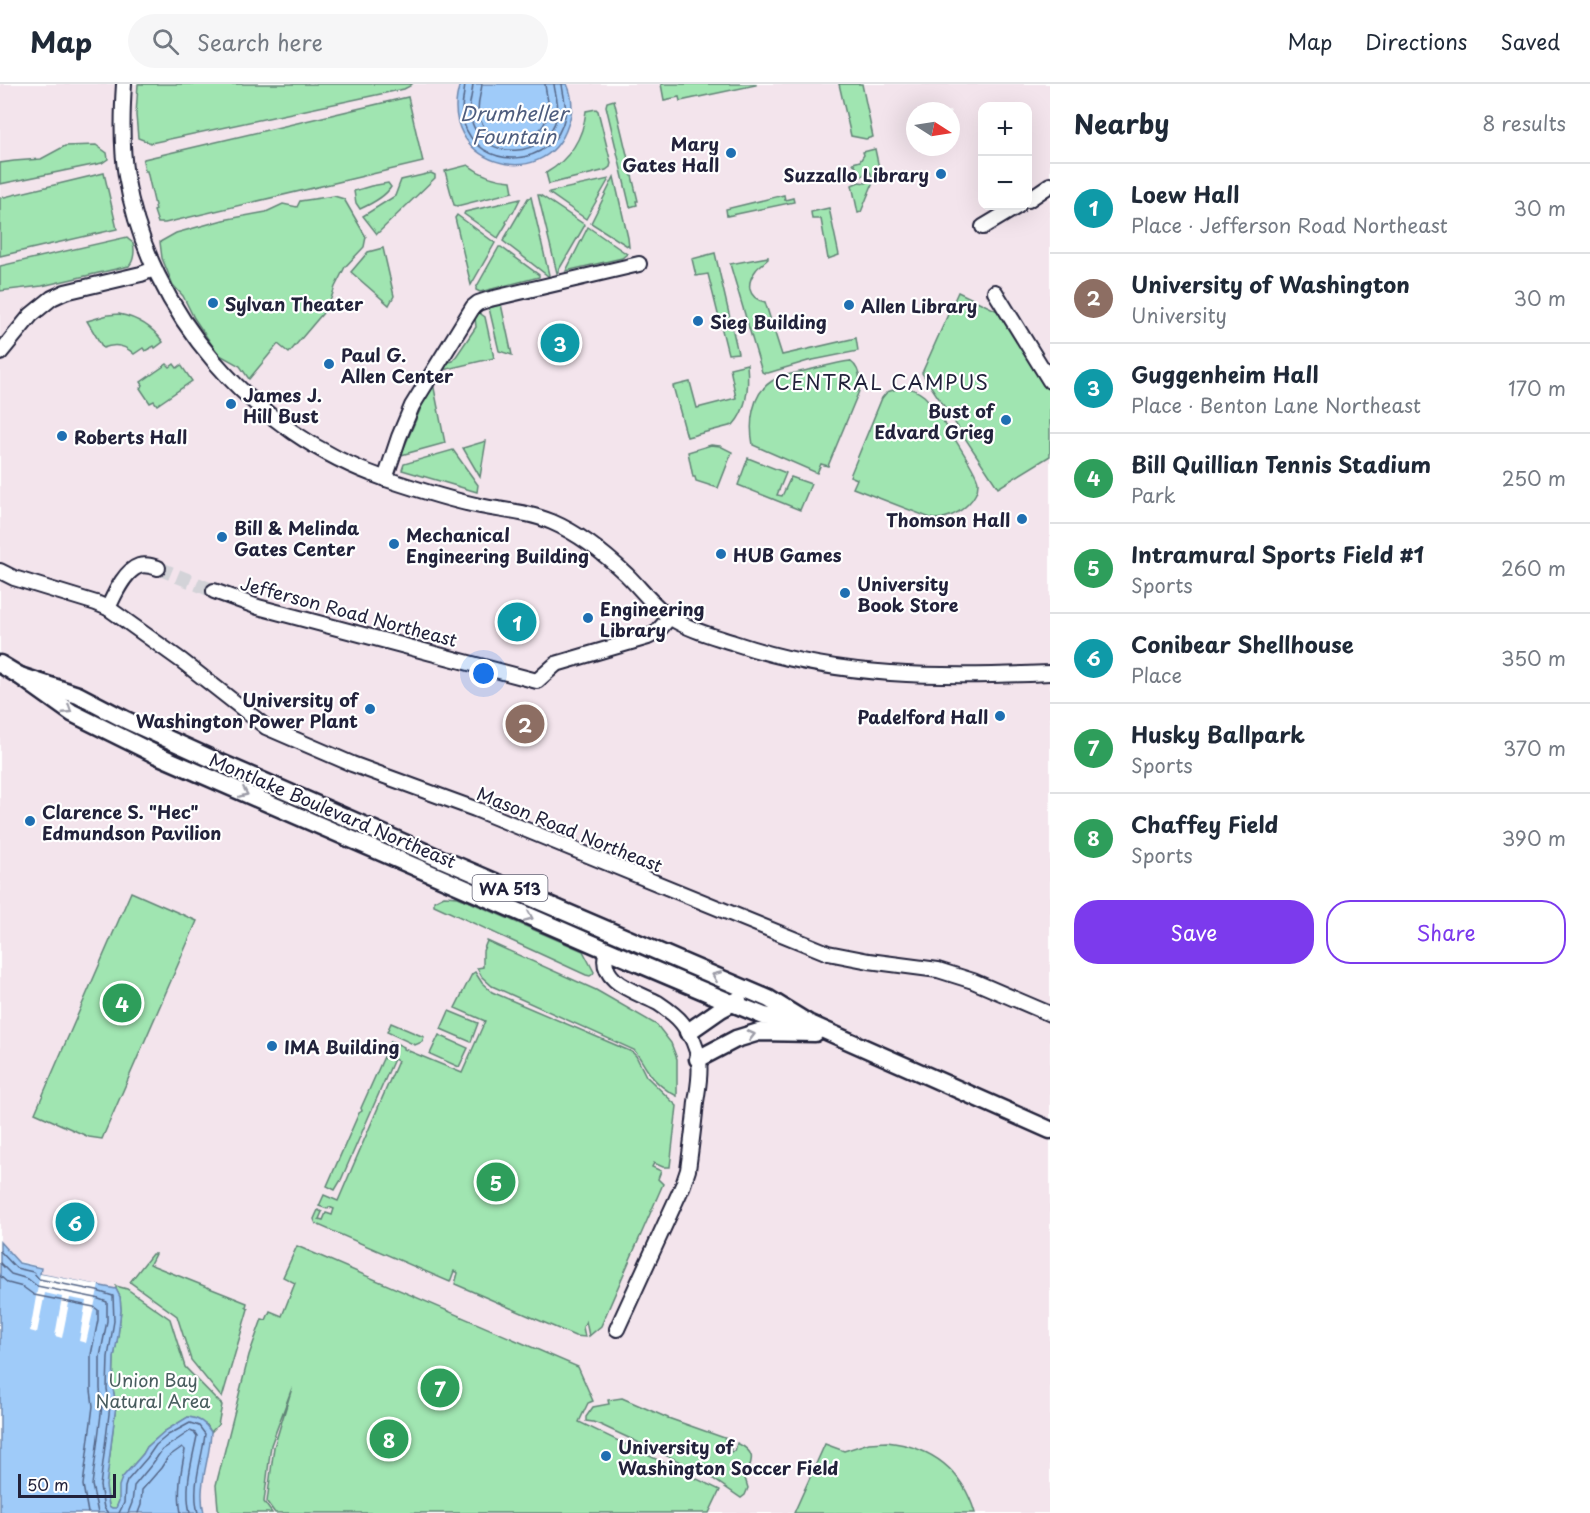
<!DOCTYPE html>
<html lang="en">
<head>
<meta charset="utf-8">
<style>
	body { margin:0; font-family:"Playpen Sans",sans-serif; background:#f6f6f7; color:#1f2937 }
	.controls { position:absolute; right:18px; top:18px; display:grid; overflow:hidden; border-radius:12px; box-shadow:0 6px 24px #0002 }
	.controls button { width:54px; height:54px; display:grid; place-items:center; padding:0; border:0; border-bottom:2px solid #e0e1e3; background:#fff; color:#1f2937; font:30px sans-serif }
	.compass { position:absolute; left:906px; top:18px; width:54px; height:54px; border-radius:50%; background:#fff; box-shadow:0 6px 24px #0002; rotate:102deg }
	.scale { position:absolute; left:18px; bottom:15px; width:98px; box-sizing:border-box; padding-left:6px; border:3px solid #22223b; border-top:0; font-size:16px; line-height:21px; white-space:nowrap; color:#22223b; -webkit-text-stroke:4px #fff; paint-order:stroke }
	.you { position:absolute; left:484px; top:590px; width:21px; height:21px; margin:-15px; border:4px solid #fff; border-radius:50%; background:#1a73e8; box-shadow:0 0 0 9px #1a73e833 }
	.badge { display:grid; place-items:center; width:39px; height:39px; border-radius:50%; background:#7c3aed; color:#fff; font-size:20px; font-weight:700 }
	.pin { position:absolute; translate:-50% -50%; border:3px solid #fff; box-shadow:0 2px 6px #0006 }
	.list { margin:0; padding:0; list-style:none }
	h2 { display:flex; justify-content:space-between; align-items:center; height:78px; margin:0; padding:0 24px; font-size:26px }
	h2 small { font-size:20px; font-weight:400; color:#747a83 }
	.list li { display:grid; grid-template-columns:39px 1fr auto; gap:18px; align-items:center; box-sizing:border-box; height:90px; padding:0 24px; border-top:2px solid #e0e1e3 }
	.list b { display:block; font-size:22px; white-space:nowrap }
	.list p { margin:0; font-size:20px; white-space:nowrap; color:#747a83 }
	.list em { font-size:20px; font-style:normal; color:#747a83 }
	.actions { display:flex; gap:12px; padding:18px 24px }
	.actions a { flex:1; padding:14px 0; border:2px solid #7c3aed; border-radius:24px; text-align:center; font-size:21px; color:#7c3aed }
	.actions .main { background:#7c3aed; color:#fff }
	.icon { flex:none; width:33px; height:33px; fill:none; stroke:currentColor; stroke-width:2; stroke-linecap:round; stroke-linejoin:round }
	.map { position:relative; flex:none; width:1050px; height:1429px; overflow:hidden }
	header { display:flex; align-items:center; gap:36px; box-sizing:border-box; height:84px; padding:0 30px; background:#fff; border-bottom:2px solid #e0e1e3 }
	header strong { font-size:28px }
	nav { display:flex; gap:33px; margin-inline-start:auto; font-size:21px }
	.search { width:420px; height:54px; background:#f6f6f7; display:flex; align-items:center; gap:15px; box-sizing:border-box; padding:0 21px; border-radius:33px; color:#747a83; font-size:22px }
	main { display:flex }
	aside { flex:1; background:#fff }
	.map>svg:first-child { display:block }
</style>
</head>
<body>
<header>
<strong>Map</strong>
<div class="search"><svg class="icon" aria-label="search" viewBox="0 0 24 24"><circle cx="10" cy="10" r="6"/><path d="M15 15l6 6"/></svg>Search here</div>
<nav><a>Map</a><a>Directions</a><a>Saved</a></nav>
</header>
<main>
<div class="map">
<svg width="1050" height="1429" viewBox="0 0 1050 1429">
	<rect width="100%" height="100%" fill="#fff"/>
	<filter id="ink" filterUnits="userSpaceOnUse"><feTurbulence type="fractalNoise" baseFrequency=".0167" numOctaves="2"/><feDisplacementMap in="SourceGraphic" scale="12" xChannelSelector="R" yChannelSelector="G"/><feConvolveMatrix kernelMatrix="1 2 1 2 8 2 1 2 1" color-interpolation-filters="sRGB"/></filter>
	<g filter="url(#ink)">
		<!-- built -->
		<path fill="#f3e4ec" fill-rule="evenodd" d="M0 0H1050V1429H204L201 1416 202 1403 211 1354 116 1205 41 1190V1183L18 1177 0 1159ZM982 22H1028V122H982ZM915 27H951V63H915Z"/>
		<!-- green -->
		<g fill="#a0e5b1" stroke="#618476" stroke-width="1.5">
			<polygon points="138,0 412,0 410,2 404,5 151,59 138,54 136,31"/>
			<polygon points="661,0 756,0 756,1 680,17 679,13 664,16"/>
			<polygon points="839,0 862,0 873,53 866,55 851,52"/>
			<polygon points="408,13 423,78 165,139 158,139 154,127 156,126 147,87 145,87 143,77 144,75"/>
			<polygon points="614,16 638,117 636,117 637,121 630,123 606,22 607,18"/>
			<path d="M596 25 598 27 611 79 610 83 606 86 549 100 546 89C570 75 583 55 586 27Z"/>
			<polygon points="96,61 107,69 108,75 102,79 0,100 0,79 14,77 41,75 65,62"/>
			<polygon points="875,65 879,84 861,128 858,129 852,101 859,98 866,99 869,97 872,92 870,88 866,88 861,93 851,93 849,86 855,85 856,83 853,79 860,77 864,71 863,68"/>
			<path d="M468 81C481 91 494 96 511 97L513 108 457 122 454 121 445 87Z"/>
			<polygon points="104,89 117,145 0,172 0,114"/>
			<polygon points="431,89 435,91 435,94 377,150 363,132 395,112 401,96"/>
			<polygon points="614,93 628,154 629,163 591,139"/>
			<polygon points="609,95 586,135 549,109 549,108"/>
			<path d="M388 99 391 103C385 113 371 120 360 125L356 119 354 107 371 102Z"/>
			<polygon points="538,111 540,111 585,141 557,189"/>
			<polygon points="784,111 785,116 793,114 794,118 727,132 726,125"/>
			<polygon points="334,112 344,115 366,153 364,163 345,183 335,203 328,223 289,269 278,260 249,295 240,282 218,270 194,234 183,212 173,201 162,174 160,158 176,149 223,136 266,128 283,120 297,123 300,117"/>
			<polygon points="531,113 549,191 548,192 503,157 528,114"/>
			<polygon points="520,115 513,129 511,129 506,138 507,139 498,154 464,130 465,128"/>
			<polygon points="829,124 839,171 828,175 821,135 812,135 811,128"/>
			<polygon points="457,131 495,159 471,201 455,134"/>
			<polygon points="588,143 627,170 622,174 566,187"/>
			<path d="M127 153 128 155 133 159C135 166 134 177 129 182L42 202 0 207V182Z"/>
			<polygon points="499,163 501,163 539,191 539,193 480,208 476,206 476,204"/>
			<polygon points="383,164 394,212 389,221 351,188 368,168"/>
			<polygon points="715,169 738,269 728,270 708,190 696,192 692,175"/>
			<path d="M768 173V175C764 179 759 182 756 186 746 199 747 214 765 218L782 271 856 254 858 267 808 277 768 289H764L762 288 730 180Z"/>
			<polygon points="958,208 1004,230 1050,305 1050,372 998,404 922,289"/>
			<polygon points="501,220 512,271 499,267 489,224"/>
			<polygon points="478,228 485,233 494,274 443,286 441,285 444,279 453,277 476,243 475,233"/>
			<path d="M119 230C138 234 152 242 163 258L155 264 154 262 145 267 143 264 134 270C125 261 115 259 103 264L87 237 108 231Z"/>
			<path d="M850 277C860 284 861 296 859 307L828 382 821 380 817 389 753 361C749 340 751 310 772 297 782 291 797 289 808 286 822 283 836 279 850 277Z"/>
			<polygon points="167,280 170,283 174,280 177,284 181,281 192,297 157,321 154,317 150,319 140,304 143,301 141,298"/>
			<path d="M747 280C749 301 748 325 733 341L687 353 673 302 690 298 697 324 736 314 730 284Z"/>
			<polygon points="433,299 445,359 401,371 426,312"/>
			<path d="M903 303C911 305 917 306 924 312 933 320 977 387 978 398 979 414 961 429 947 433 942 435 937 435 933 435L853 404 857 395 850 392 882 314 887 308Z"/>
			<polygon points="486,357 480,393 463,364"/>
			<polygon points="711,361 720,362 732,368 718,404 696,397 695,393 693,393 688,368"/>
			<polygon points="453,366 478,401 477,408 402,386 404,380"/>
			<polygon points="748,374 786,389 777,411 782,412 791,393 811,400 800,426 738,401"/>
			<polygon points="131,808 197,837 102,1055 89,1053 35,1029"/>
			<polygon points="444,812 458,813 583,867 594,888 593,890 590,892 586,891 434,821 434,817"/>
			<path d="M487 857 596 906 657 941 671 959 677 975V1012C666 1007 654 997 648 987 643 980 640 973 634 966L492 902 482 893 477 884 483 883V867Z"/>
			<polygon points="475,888 482,899 492,908 632,968 636,972 646,992 677,1022 670,1083 663,1083 654,1079 652,1083 661,1087 658,1095 663,1100 601,1242 589,1252 586,1237 583,1243 585,1253 575,1252 455,1200 458,1189 454,1187 450,1198 316,1140 314,1135 318,1126 322,1128 319,1135 323,1136 326,1129 332,1131 334,1125 329,1123 327,1125 319,1122 324,1111 338,1117 398,977 394,975 341,1096 335,1106 327,1102 359,1029 362,1027 361,1024 391,957 404,963 404,965 462,989 485,937 455,924 472,890"/>
			<polygon points="449,927 478,939 471,958 441,945"/>
			<polygon points="391,939 424,953 422,958 415,961 387,948"/>
			<polygon points="439,951 468,964 459,983 430,970"/>
			<polygon points="297,1162 578,1283 593,1317 588,1319 579,1338 720,1406 709,1429 275,1429 267,1418 274,1363 292,1304 271,1361 264,1418 272,1429 220,1429 218,1424 216,1401 249,1271 262,1235 266,1236 270,1227 282,1232 295,1199 283,1193"/>
			<polygon points="152,1170 155,1170 150,1180 154,1182 247,1219 246,1223 248,1225 222,1314 191,1276 177,1232 130,1198"/>
			<polygon points="116,1202 127,1205 170,1235 185,1283 222,1321 218,1341 211,1348 207,1341 188,1333 165,1347 147,1363 143,1370 122,1394 119,1417 116,1425 112,1424 109,1422 106,1402 116,1321 113,1305 114,1273 118,1252 121,1226 120,1213 116,1205"/>
			<path d="M622 1314 668 1334 733 1357 730 1368 735 1367 737 1359C758 1369 752 1377 745 1394L748 1404 745 1411 741 1414 706 1390 601 1341 593 1338 586 1337V1333L593 1323 609 1320 608 1316Z"/>
			<path d="M887 1358C932 1363 962 1385 975 1429H794L825 1360 844 1367 869 1359Z"/>
		</g>
		<!-- water -->
		<g fill="#9fcbf9" stroke="#6d87ad" stroke-width="1.5">
			<path d="M460 0H567C573 13 573 28 568 41 545 113 434 79 460 0Z"/>
			<path d="M0 1158 19 1179 41 1184 40 1190 116 1205 120 1213 121 1226 118 1252 114 1273 113 1305 116 1321 106 1402 109 1422 112 1424H116L119 1417V1402L122 1394 143 1370 147 1363 165 1347 188 1333C199 1334 206 1339 211 1348 210 1376 197 1401 204 1429H0Z"/>
		</g>
		<!-- pier -->
		<polygon fill="#fff" points="40,1190 99,1201 86,1259 79,1257 86,1217 70,1214 62,1254 55,1252 62,1213 45,1209 37,1249 30,1247"/>
		<g fill="none" stroke-linecap="round" stroke-linejoin="round">
			<!-- shore -->
			<g stroke="#546687" stroke-width="1.5">
				<path d="M465 0C464 13 460 23 463 37 478 89 555 85 565 32 567 21 563 11 562 0"/>
				<path d="M473 0C472 14 467 22 471 36 485 79 547 75 557 32 560 21 555 11 554 0"/>
				<path d="M482 0C481 11 476 20 479 32 488 64 533 66 546 36 552 23 546 13 545 0"/>
				<polyline points="0,1167 16,1184 33,1188 39,1195 97,1207 113,1212 114,1237 108,1273 107,1305 110,1322 100,1402 104,1424 108,1429"/>
				<polyline points="0,1179 11,1190 28,1195 37,1202 96,1214 107,1218 107,1237 100,1273 100,1305 102,1322 92,1401 98,1429"/>
				<polyline points="0,1192 8,1199 23,1203 34,1211 94,1223 98,1226 98,1236 91,1271 91,1306 93,1322 83,1401 88,1429"/>
				<path d="M119 1429 124 1419 125 1403 127 1397 147 1374 156 1361 168 1351 190 1339 199 1342 205 1350C202 1377 191 1402 198 1429"/>
				<path d="M128 1429 132 1419 134 1402 153 1379 162 1366 190 1347 195 1349 197 1352C192 1377 184 1403 190 1429"/>
				<path d="M138 1429 141 1421 142 1406 161 1384 168 1373 182 1363 185 1366C181 1387 177 1408 181 1429"/>
			</g>
			<!-- minor-tunnel -->
			<polyline stroke="#d3d3d8" stroke-width="14" stroke-dasharray="14 7" stroke-linecap="butt" points="158,484 214,507"/>
			<defs>
				<g id="minor">
					<path d="M124 0C122 31 121 62 126 92 149 230 254 350 386 395 416 405 450 416 480 422 505 427 529 428 552 438 580 450 605 470 627 491 642 506 654 523 671 534 690 546 713 552 734 559 838 594 942 594 1050 589"/>
					<polyline points="1028,116 1050,101"/>
					<polyline points="983,143 1018,122"/>
					<polyline points="995,208 1050,297"/>
					<polyline points="0,269 31,231 52,214 65,208 141,190 154,185"/>
					<polyline points="385,395 399,353 412,322 473,223 478,219 490,215 639,180"/>
					<polyline points="0,487 14,494 96,519 108,524 182,577 266,643 352,680 475,725 828,869 869,877 938,886 973,897 1050,930"/>
					<polyline points="214,507 258,523 537,597 556,580 648,553 656,549 670,533"/>
					<path d="M108 524C114 512 124 487 139 482 145 480 151 482 158 484"/>
					<path d="M607 866C596 898 637 908 658 919 667 925 676 931 682 939 691 950 697 963 699 977 701 990 698 1004 696 1018 694 1041 691 1063 688 1086L683 1101 617 1245"/>
				</g>
				<g id="major">
					<polyline points="0,580 20,592 72,629 157,671 607,866 732,919 764,932 798,938"/>
					<polyline points="20,592 78,611 126,636 212,675 425,768 769,915 808,939 1050,1046"/>
					<polyline points="688,948 721,925 738,916"/>
					<polyline points="698,975 736,955 759,948 815,949"/>
				</g>
			</defs>
			<!-- minor casing -->
			<use href="#minor" stroke="#22223b" stroke-width="18"/>
			<!-- major casing -->
			<use href="#major" stroke="#22223b" stroke-width="21"/>
			<!-- minor -->
			<use href="#minor" stroke="#fff" stroke-width="14"/>
			<!-- major -->
			<use href="#major" stroke="#fff" stroke-width="16"/>
		</g>
		<!-- one-way arrows -->
		<defs><path id="oneway-chevron" d="M-2-3.5L2.5 0L-2 3.5" fill="none" stroke-width="1.6" stroke-linecap="round" stroke-linejoin="round" transform="scale(1.5)"/></defs>
		<g stroke="#9c9ca7">
			<use href="#oneway-chevron" transform="translate(68 626) rotate(33)"/>
			<use href="#oneway-chevron" transform="translate(244 709) rotate(23)"/>
			<use href="#oneway-chevron" transform="translate(529 833) rotate(23)"/>
			<use href="#oneway-chevron" transform="translate(716 892) rotate(-157)"/>
			<use href="#oneway-chevron" transform="translate(751 951) rotate(-14)"/>
		</g>
	</g>
	<!-- markers -->
	<g fill="#1f6fb2" stroke="#fff" stroke-width="2">
		<circle cx="731" cy="69" r="6"/>
		<circle cx="941" cy="90" r="6"/>
		<circle cx="213" cy="219" r="6"/>
		<circle cx="849" cy="221" r="6"/>
		<circle cx="698" cy="237" r="6"/>
		<circle cx="329" cy="280" r="6"/>
		<circle cx="231" cy="320" r="6"/>
		<circle cx="1006" cy="336" r="6"/>
		<circle cx="62" cy="352" r="6"/>
		<circle cx="1022" cy="435" r="6"/>
		<circle cx="222" cy="453" r="6"/>
		<circle cx="394" cy="460" r="6"/>
		<circle cx="721" cy="470" r="6"/>
		<circle cx="845" cy="509" r="6"/>
		<circle cx="588" cy="534" r="6"/>
		<circle cx="370" cy="625" r="6"/>
		<circle cx="1000" cy="632" r="6"/>
		<circle cx="30" cy="737" r="6"/>
		<circle cx="272" cy="962" r="6"/>
		<circle cx="606" cy="1372" r="6"/>
	</g>
	<g text-anchor="middle" dominant-baseline="central" stroke-width="4.5" stroke-linejoin="round" paint-order="stroke">
		<!-- shield labels -->
		<rect fill="#fff" stroke="#646476" stroke-width="1.5" x="472.5" y="791" width="75" height="26" rx="4.5"/>
		<g font-size="16" font-weight="bold" fill="#22223b">
			<text x="510" y="804">WA 513</text>
		</g>
		<!-- poi labels -->
		<g font-size="18" font-weight="bold" fill="#22223b" stroke="#fff" text-anchor="start">
			<text x="719" y="59" text-anchor="end">Mary<tspan x="719" dy="21">Gates Hall</tspan></text>
			<text x="929" y="90" text-anchor="end">Suzzallo Library</text>
			<text x="225" y="219">Sylvan Theater</text>
			<text x="861" y="221">Allen Library</text>
			<text x="710" y="237">Sieg Building</text>
			<text x="341" y="270">Paul G.<tspan x="341" dy="21">Allen Center</tspan></text>
			<text x="243" y="310">James J.<tspan x="243" dy="21">Hill Bust</tspan></text>
			<text x="994" y="326" text-anchor="end">Bust of<tspan x="994" dy="21">Edvard Grieg</tspan></text>
			<text x="74" y="352">Roberts Hall</text>
			<text x="1010" y="435" text-anchor="end">Thomson Hall</text>
			<text x="234" y="443">Bill &amp; Melinda<tspan x="234" dy="21">Gates Center</tspan></text>
			<text x="406" y="450">Mechanical<tspan x="406" dy="21">Engineering Building</tspan></text>
			<text x="733" y="470">HUB Games</text>
			<text x="857" y="499">University<tspan x="857" dy="21">Book Store</tspan></text>
			<text x="600" y="524">Engineering<tspan x="600" dy="21">Library</tspan></text>
			<text x="358" y="615" text-anchor="end">University of<tspan x="358" dy="21">Washington Power Plant</tspan></text>
			<text x="988" y="632" text-anchor="end">Padelford Hall</text>
			<text x="42" y="727">Clarence S. "Hec"<tspan x="42" dy="21">Edmundson Pavilion</tspan></text>
			<text x="284" y="962">IMA Building</text>
			<text x="618" y="1362">University of<tspan x="618" dy="21">Washington Soccer Field</tspan></text>
		</g>
		<!-- street labels -->
		<g font-size="18" fill="#22223b" stroke="#fff">
			<text transform="translate(349 527) rotate(15)">Jefferson Road Northeast</text>
			<text transform="translate(333 726) rotate(23)">Montlake Boulevard Northeast</text>
			<text transform="translate(570 745) rotate(22)">Mason Road Northeast</text>
		</g>
		<!-- park labels -->
		<g font-size="18" fill="#485c5e" stroke="#fff">
			<text x="153" y="1295">Union Bay<tspan x="153" dy="21">Natural Area</tspan></text>
		</g>
		<!-- water labels -->
		<g font-size="20" font-style="italic" fill="#4e5d7e" stroke="#fff">
			<text x="514" y="29">Drumheller<tspan x="514" dy="23">Fountain</tspan></text>
		</g>
		<!-- neighbourhood labels -->
		<g font-size="20" letter-spacing="1.5" fill="#22223b" stroke="#fff">
			<text x="882" y="298">CENTRAL CAMPUS</text>
		</g>
	</g>
</svg>
<div class="controls">
<button>+</button>
<button>−</button>
</div>
<svg class="compass" viewBox="-18 -18 36 36"><path d="M0-13l5 13h-10z" fill="#e53935"/><path d="M0 13l5-13h-10z" fill="#747a83"/></svg>
<div class="scale">50 m</div>
<div class="you"></div>
<div class="pin badge" style="left:517px;top:538px;background:#0f9aa8">1</div>
<div class="pin badge" style="left:525px;top:640px;background:#8d6e63">2</div>
<div class="pin badge" style="left:560px;top:259px;background:#0f9aa8">3</div>
<div class="pin badge" style="left:122px;top:919px;background:#2e9e5b">4</div>
<div class="pin badge" style="left:496px;top:1098px;background:#2e9e5b">5</div>
<div class="pin badge" style="left:75px;top:1138px;background:#0f9aa8">6</div>
<div class="pin badge" style="left:440px;top:1304px;background:#2e9e5b">7</div>
<div class="pin badge" style="left:389px;top:1355px;background:#2e9e5b">8</div>
</div>
<aside>
<h2>Nearby<small>8 results</small></h2>
<ul class="list">
<li><span class="badge" style="background:#0f9aa8">1</span><div><b>Loew Hall</b><p>Place · Jefferson Road Northeast</p></div><em>30 m</em></li>
<li><span class="badge" style="background:#8d6e63">2</span><div><b>University of Washington</b><p>University</p></div><em>30 m</em></li>
<li><span class="badge" style="background:#0f9aa8">3</span><div><b>Guggenheim Hall</b><p>Place · Benton Lane Northeast</p></div><em>170 m</em></li>
<li><span class="badge" style="background:#2e9e5b">4</span><div><b>Bill Quillian Tennis Stadium</b><p>Park</p></div><em>250 m</em></li>
<li><span class="badge" style="background:#2e9e5b">5</span><div><b>Intramural Sports Field #1</b><p>Sports</p></div><em>260 m</em></li>
<li><span class="badge" style="background:#0f9aa8">6</span><div><b>Conibear Shellhouse</b><p>Place</p></div><em>350 m</em></li>
<li><span class="badge" style="background:#2e9e5b">7</span><div><b>Husky Ballpark</b><p>Sports</p></div><em>370 m</em></li>
<li><span class="badge" style="background:#2e9e5b">8</span><div><b>Chaffey Field</b><p>Sports</p></div><em>390 m</em></li>
</ul>
<div class="actions"><a class="main">Save</a><a>Share</a></div>
</aside>
</main>
</body>
</html>
